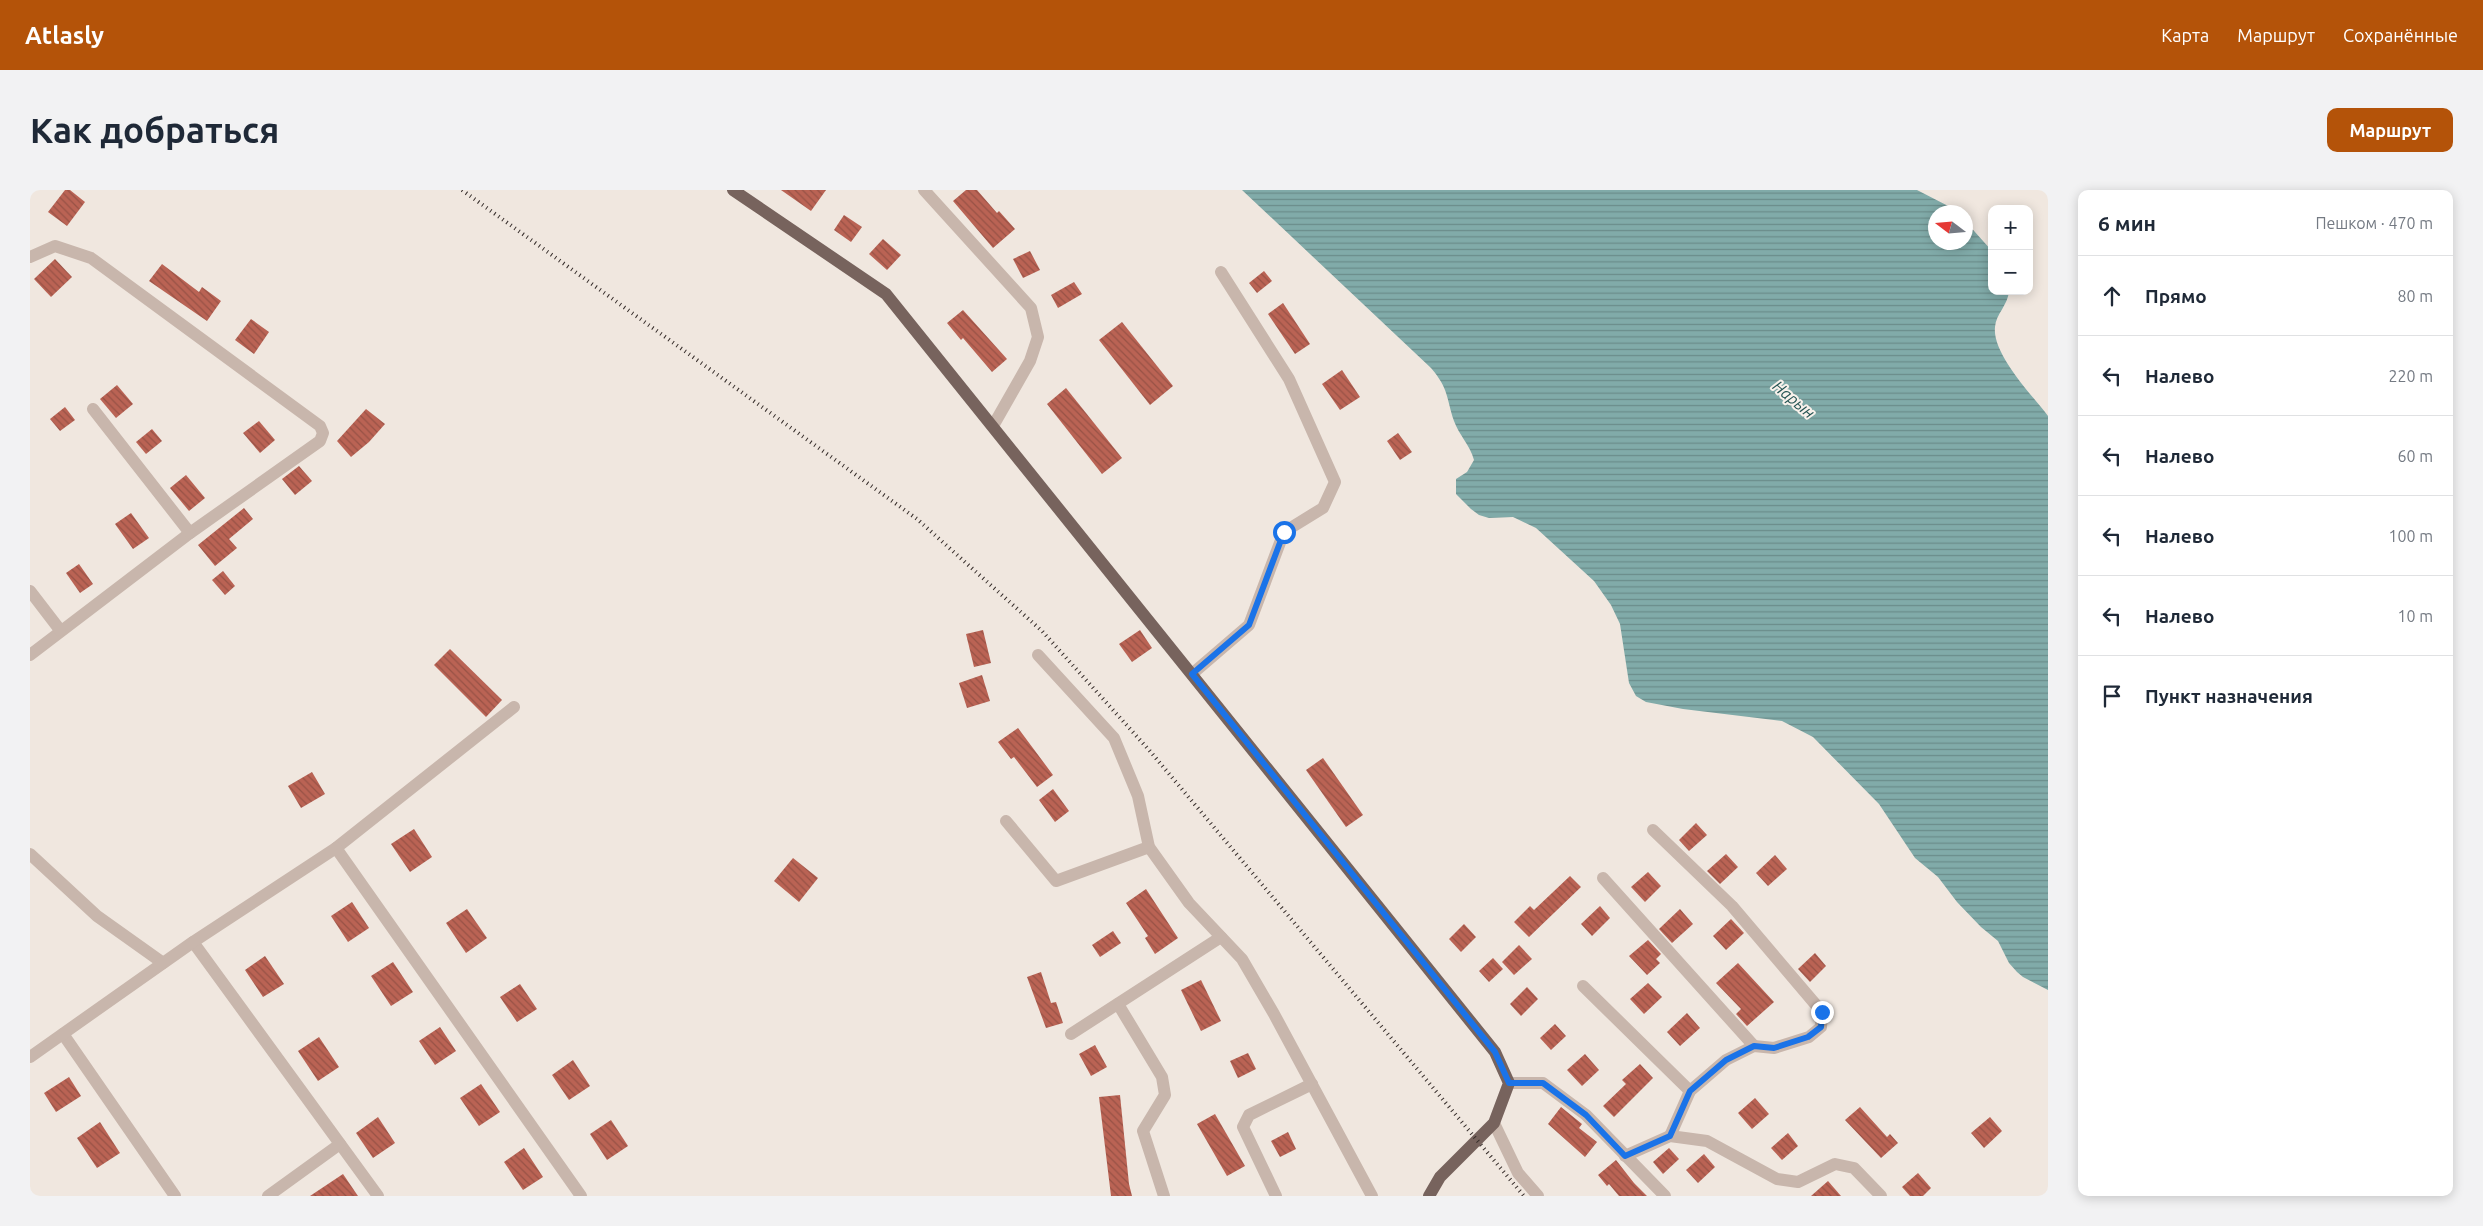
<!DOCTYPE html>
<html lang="ru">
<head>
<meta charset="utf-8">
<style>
	body { margin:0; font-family:Ubuntu,sans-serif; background:#f2f2f3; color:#1f2937 }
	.controls { position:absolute; right:15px; top:15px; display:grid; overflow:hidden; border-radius:10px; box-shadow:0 2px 12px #0003 }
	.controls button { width:45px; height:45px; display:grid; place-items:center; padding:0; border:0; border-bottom:1px solid #e0e1e3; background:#fff; color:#1f2937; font:25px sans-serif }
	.compass { position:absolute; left:1898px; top:15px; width:45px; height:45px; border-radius:50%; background:#fff; box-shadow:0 2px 12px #0003; rotate:286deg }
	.stop { position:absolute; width:15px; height:15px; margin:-11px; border:4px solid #1a73e8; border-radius:50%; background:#fff }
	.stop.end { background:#1a73e8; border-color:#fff; box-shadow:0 1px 5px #0008 }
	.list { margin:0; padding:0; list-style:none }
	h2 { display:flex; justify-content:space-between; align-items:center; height:65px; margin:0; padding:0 20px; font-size:21px }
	h2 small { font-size:16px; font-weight:400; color:#747a83 }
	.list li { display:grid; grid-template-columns:32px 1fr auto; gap:15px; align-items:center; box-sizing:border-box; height:80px; padding:0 20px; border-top:1px solid #e0e1e3 }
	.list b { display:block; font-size:19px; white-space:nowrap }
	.list em { font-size:16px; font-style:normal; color:#747a83 }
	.icon { flex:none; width:28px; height:28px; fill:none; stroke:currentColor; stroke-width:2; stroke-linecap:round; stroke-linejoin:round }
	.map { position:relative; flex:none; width:2018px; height:1006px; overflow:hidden; border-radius:10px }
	header { display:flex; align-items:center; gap:30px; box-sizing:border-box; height:70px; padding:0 25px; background:#b45309; color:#fff }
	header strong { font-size:24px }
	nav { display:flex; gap:28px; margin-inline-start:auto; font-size:18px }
	.intro { display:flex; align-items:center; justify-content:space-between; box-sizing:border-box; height:120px; padding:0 30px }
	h1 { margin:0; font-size:35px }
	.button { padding:12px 22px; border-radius:10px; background:#b45309; color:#fff; font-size:18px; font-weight:700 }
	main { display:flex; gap:30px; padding:0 30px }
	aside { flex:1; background:#fff; border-radius:10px; box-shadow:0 2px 12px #0003 }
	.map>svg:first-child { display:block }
</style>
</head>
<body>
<header>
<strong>Atlasly</strong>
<nav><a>Карта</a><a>Маршрут</a><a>Сохранённые</a></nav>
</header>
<div class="intro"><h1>Как добраться</h1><a class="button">Маршрут</a></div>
<main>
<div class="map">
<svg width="2018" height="1006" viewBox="0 0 2018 1006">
	<defs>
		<pattern id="water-rules" width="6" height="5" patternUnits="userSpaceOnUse" patternTransform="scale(1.25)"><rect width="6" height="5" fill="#81aba9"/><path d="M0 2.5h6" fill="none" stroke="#6a8c8a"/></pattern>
		<pattern id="building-back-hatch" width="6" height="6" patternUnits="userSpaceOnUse" patternTransform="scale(1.25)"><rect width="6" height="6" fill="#ba6354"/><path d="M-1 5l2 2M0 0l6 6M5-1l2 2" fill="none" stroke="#985246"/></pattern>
	</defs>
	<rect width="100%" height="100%" fill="#f0e7df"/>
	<!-- water -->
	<path fill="url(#water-rules)" d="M1212 0H1887L1924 19 1927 22H1906V52H1936V32L1962 61V101H1979C1978 115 1966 124 1965 137 1962 164 2002 205 2018 226V800L1993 787 1987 782 1979 773 1968 751 1951 737 1927 712 1908 687 1885 668 1849 614 1783 547 1752 531 1653 519 1616 512 1606 506 1599 493 1590 434 1581 415 1564 391 1506 338 1483 327 1459 328 1449 325 1441 319 1426 304V289L1437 282 1444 270C1440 255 1429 245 1424 231 1416 207 1419 199 1401 178Z"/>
	<!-- building -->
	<g fill="url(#building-back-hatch)">
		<polygon points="35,0 40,0 55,12 37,36 18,22"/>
		<polygon points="751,0 796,0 781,21"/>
		<polygon points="936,0 947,0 967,23 969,21 985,39 963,58 923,11"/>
		<polygon points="814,25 832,37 821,52 804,40"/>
		<polygon points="853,49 871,65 857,80 839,64"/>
		<polygon points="1000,61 1010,80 993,88 983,69"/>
		<polygon points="25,69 42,87 21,107 4,89"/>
		<polygon points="132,74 169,102 172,97 191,111 177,131 119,91"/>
		<polygon points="1234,81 1242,91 1227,103 1219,93"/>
		<polygon points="1044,92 1052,104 1028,118 1021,105"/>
		<polygon points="1253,113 1280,154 1265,164 1238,124"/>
		<polygon points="933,120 977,169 962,182 933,148 931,150 917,133"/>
		<polygon points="221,129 239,142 224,164 205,150"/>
		<polygon points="1092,132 1143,196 1120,215 1069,150"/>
		<polygon points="1312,180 1330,207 1310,220 1292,194"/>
		<polygon points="87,195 103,214 86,228 70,209"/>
		<polygon points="1036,198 1092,268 1072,284 1017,214"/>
		<polygon points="35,217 45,230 30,241 20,229"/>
		<polygon points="336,219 355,234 339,252 321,267 307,251"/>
		<polygon points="229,231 245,250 230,263 213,243"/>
		<polygon points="122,239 132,251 116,264 106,252"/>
		<polygon points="1368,243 1382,262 1370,270 1357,251"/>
		<polygon points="269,276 282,291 265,305 252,289"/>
		<polygon points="156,285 175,308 159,321 140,298"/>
		<polygon points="214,318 223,329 199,349 207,358 185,376 168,355"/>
		<polygon points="101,323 119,348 103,359 85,334"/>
		<polygon points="49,374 63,394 50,403 36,383"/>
		<polygon points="193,381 205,396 195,405 182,390"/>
		<polygon points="953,440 961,473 944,477 936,444"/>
		<polygon points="1110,440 1122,458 1102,472 1089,454"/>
		<polygon points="420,459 472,510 456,527 404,475"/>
		<polygon points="952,485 960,511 937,518 929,493"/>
		<polygon points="988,538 1023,585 1007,597 984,567 981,569 968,552"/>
		<polygon points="1293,568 1333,625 1316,637 1276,580"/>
		<polygon points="282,582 295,604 271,618 258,596"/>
		<polygon points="1023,599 1039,621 1025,632 1009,610"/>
		<polygon points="1666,633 1677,645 1659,661 1649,650"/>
		<polygon points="384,639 402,667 380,682 361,654"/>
		<polygon points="1696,664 1708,677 1690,694 1677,681"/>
		<polygon points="1745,665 1757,679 1738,696 1726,683"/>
		<polygon points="763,668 788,688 769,712 744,691"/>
		<polygon points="1618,682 1631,696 1615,712 1601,697"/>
		<polygon points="1540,686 1551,697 1499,747 1484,732 1500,716 1504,720"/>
		<polygon points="1116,699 1148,748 1125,764 1115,748 1118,746 1096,713"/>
		<polygon points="322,712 339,738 318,752 301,726"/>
		<polygon points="1570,716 1580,728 1562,746 1551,734"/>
		<polygon points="437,719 457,748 436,763 416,733"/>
		<polygon points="1650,719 1663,734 1642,753 1629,739"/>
		<polygon points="1701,729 1714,743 1696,760 1683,746"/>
		<polygon points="1434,734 1446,747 1431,762 1419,749"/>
		<polygon points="1083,741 1091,753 1070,767 1062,755"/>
		<polygon points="1618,750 1631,764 1626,769 1630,773 1617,785 1599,766"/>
		<polygon points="1489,755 1502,769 1484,785 1472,772"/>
		<polygon points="1785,763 1796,776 1780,792 1768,779"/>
		<polygon points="235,766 254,794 233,807 215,780"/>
		<polygon points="1463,768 1473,779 1459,792 1449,781"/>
		<polygon points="363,772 383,802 361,816 341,786"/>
		<polygon points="1708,773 1744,812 1717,836 1706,824 1711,819 1686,793"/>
		<polygon points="1011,782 1021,813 1026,812 1033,833 1016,838 997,787"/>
		<polygon points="1171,790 1191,831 1171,841 1151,800"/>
		<polygon points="1618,793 1632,807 1614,824 1600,809"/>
		<polygon points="490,794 507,819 487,832 470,807"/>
		<polygon points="1497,797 1508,809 1491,826 1480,814"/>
		<polygon points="1657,823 1670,838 1650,856 1637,842"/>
		<polygon points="1525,834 1536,846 1521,860 1510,848"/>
		<polygon points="410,837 426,861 405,875 389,851"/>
		<polygon points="289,847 309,877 288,891 268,861"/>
		<polygon points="1065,855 1077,877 1061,886 1049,864"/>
		<polygon points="1218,863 1226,879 1208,888 1200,871"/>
		<polygon points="1555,864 1569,880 1552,896 1537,880"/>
		<polygon points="543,870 560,896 539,910 522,885"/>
		<polygon points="1610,874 1623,888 1584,927 1573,916 1596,894 1592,890"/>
		<polygon points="39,887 51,906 26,922 14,903"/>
		<polygon points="451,894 470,922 449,936 430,908"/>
		<polygon points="1090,905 1099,994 1102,1006 1081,1006 1069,907"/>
		<polygon points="1725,908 1739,924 1722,939 1708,923"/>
		<polygon points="1531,917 1552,934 1549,938 1567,952 1555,967 1518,934"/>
		<polygon points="1830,917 1857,947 1860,944 1868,953 1851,968 1815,930"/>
		<polygon points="1185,924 1215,976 1197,986 1167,934"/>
		<polygon points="348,927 365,953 343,968 326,943"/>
		<polygon points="1960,927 1972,941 1954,958 1941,943"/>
		<polygon points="581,930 598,956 577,970 560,944"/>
		<polygon points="70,932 90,963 67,978 47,948"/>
		<polygon points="1258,942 1266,959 1250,967 1241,951"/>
		<polygon points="1758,943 1768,956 1752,970 1741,958"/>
		<polygon points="494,958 513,987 493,1000 474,972"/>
		<polygon points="1639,958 1649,969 1633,984 1623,972"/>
		<polygon points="1674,964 1685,977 1668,993 1656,980"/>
		<polygon points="1586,970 1604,993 1617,1006 1589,1006 1579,994 1577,996 1568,985"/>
		<polygon points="1888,983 1901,998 1893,1006 1880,1006 1872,997"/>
		<polygon points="313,984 328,1006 280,1006"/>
		<polygon points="1798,991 1811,1006 1781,1006"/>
	</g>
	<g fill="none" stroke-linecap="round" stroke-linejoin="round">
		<!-- minor -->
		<g stroke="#c8b6ac" stroke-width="12">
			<polyline points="894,0 1001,118 1008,147 1000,171 963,236"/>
			<polyline points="0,67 25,56 61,68 290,236 293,243 290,251 160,343 0,465"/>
			<polyline points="63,219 160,343"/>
			<polyline points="0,401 30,440"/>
			<polyline points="1008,465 1084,548 1108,606 1119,657 1159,713 1212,769 1244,824 1342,1006"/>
			<polyline points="1162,484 1219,435 1254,342 1293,318 1305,292 1259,189 1191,82"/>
			<polyline points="976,631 1026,691 1119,657"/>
			<polyline points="1623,640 1702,716 1792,822 1791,837 1779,847 1744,858 1724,856 1696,870 1660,901 1640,946"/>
			<polyline points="306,658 484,517"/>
			<polyline points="0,664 67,726 133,773"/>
			<polyline points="1573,688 1724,856"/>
			<polyline points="163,752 348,1006"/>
			<polyline points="1553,796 1660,901"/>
			<polyline points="1088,814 1132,887 1135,905 1113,941 1134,1006"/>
			<polyline points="33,844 145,1006"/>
			<polyline points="1041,844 1191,747"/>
			<polyline points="0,867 163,752 306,658 551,1006"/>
			<polyline points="1479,893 1513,893 1556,925 1635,1006"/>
			<polyline points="1464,933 1488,983 1508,1006"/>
			<polyline points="1595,966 1640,946 1677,951 1747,989 1768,992 1805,974 1824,978 1851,1006"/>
			<polyline points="238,1006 310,954"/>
			<polyline points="1246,1006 1213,937 1219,925 1282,894"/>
		</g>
		<!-- major -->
		<polyline stroke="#77635d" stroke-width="12" points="703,0 856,104 1465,862 1479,893 1464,933 1410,987 1399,1006"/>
		<!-- rail -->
		<polyline stroke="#362d2a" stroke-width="4" stroke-dasharray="1 4" stroke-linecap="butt" points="432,0 887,329 1012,441 1119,560 1494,1006"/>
	</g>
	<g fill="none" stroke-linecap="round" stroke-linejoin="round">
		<!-- route -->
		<polyline stroke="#1a73e8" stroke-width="6" points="1254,342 1219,435 1162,484 1465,862 1479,893 1513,893 1556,925 1595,966 1640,946 1660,901 1696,870 1724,856 1744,858 1778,847 1791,837 1792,822"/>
	</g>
	<g text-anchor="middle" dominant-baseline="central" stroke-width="4" stroke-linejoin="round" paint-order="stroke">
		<!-- water labels -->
		<g font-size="16" font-style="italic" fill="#245453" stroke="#f8f1eb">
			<text transform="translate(1764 209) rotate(40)">Нарын</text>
		</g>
	</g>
</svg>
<div class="controls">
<button>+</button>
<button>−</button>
</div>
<svg class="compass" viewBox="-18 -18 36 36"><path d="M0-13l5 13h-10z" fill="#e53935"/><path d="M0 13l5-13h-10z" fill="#747a83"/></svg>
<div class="stop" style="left:1254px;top:342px"></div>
<div class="stop end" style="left:1792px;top:822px"></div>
</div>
<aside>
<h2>6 мин<small>Пешком · 470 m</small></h2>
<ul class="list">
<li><svg class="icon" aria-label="ahead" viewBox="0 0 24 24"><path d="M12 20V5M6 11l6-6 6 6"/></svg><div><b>Прямо</b></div><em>80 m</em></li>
<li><svg class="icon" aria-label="left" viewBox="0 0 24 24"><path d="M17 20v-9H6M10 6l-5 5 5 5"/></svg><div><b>Налево</b></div><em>220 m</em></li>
<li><svg class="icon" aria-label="left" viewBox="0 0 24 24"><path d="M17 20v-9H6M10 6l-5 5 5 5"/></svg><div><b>Налево</b></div><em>60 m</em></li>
<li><svg class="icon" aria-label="left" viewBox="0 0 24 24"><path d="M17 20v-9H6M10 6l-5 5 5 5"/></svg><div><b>Налево</b></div><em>100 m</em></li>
<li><svg class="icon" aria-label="left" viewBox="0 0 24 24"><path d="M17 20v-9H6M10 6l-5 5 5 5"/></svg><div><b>Налево</b></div><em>10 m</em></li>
<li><svg class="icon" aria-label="arrive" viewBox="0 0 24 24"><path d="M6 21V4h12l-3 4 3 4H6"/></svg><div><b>Пункт назначения</b></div></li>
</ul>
</aside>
</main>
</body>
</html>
